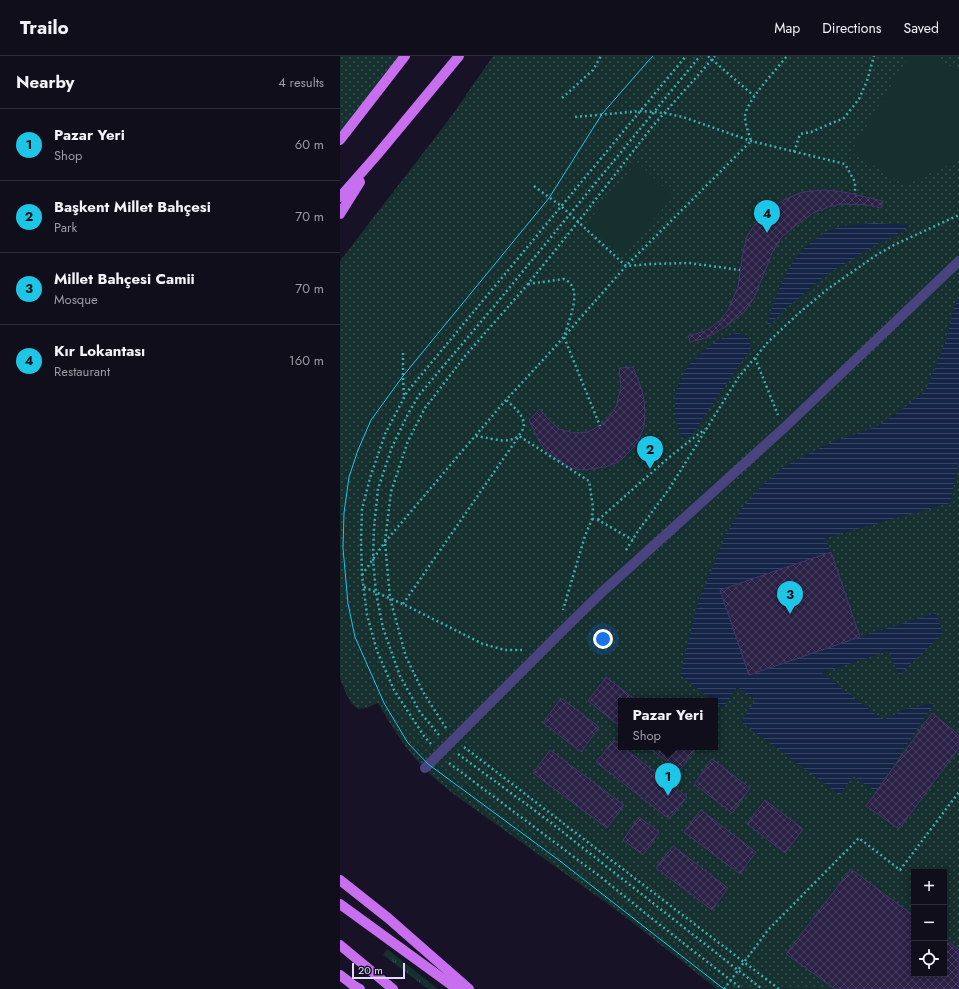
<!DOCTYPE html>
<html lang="en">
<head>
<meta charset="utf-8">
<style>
	body { margin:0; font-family:Jost,sans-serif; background:#1e1c29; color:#f1f3f6 }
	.controls { position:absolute; right:12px; bottom:12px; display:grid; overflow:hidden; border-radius:0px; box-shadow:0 2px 10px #0003 }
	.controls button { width:36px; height:36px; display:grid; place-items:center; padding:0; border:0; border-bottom:1px solid #302e3b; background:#110e1c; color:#f1f3f6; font:20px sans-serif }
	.scale { position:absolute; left:12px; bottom:10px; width:53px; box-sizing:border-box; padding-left:4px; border:2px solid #e1dbfb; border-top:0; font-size:11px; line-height:14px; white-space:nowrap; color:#e1dbfb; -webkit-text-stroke:3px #171226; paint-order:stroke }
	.you { position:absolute; left:263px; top:583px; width:14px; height:14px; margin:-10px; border:3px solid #fff; border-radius:50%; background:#1a73e8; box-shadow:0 0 0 6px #1a73e833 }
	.badge { display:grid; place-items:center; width:26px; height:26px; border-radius:50%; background:#1dc5e6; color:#111; font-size:13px; font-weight:700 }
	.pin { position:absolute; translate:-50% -33px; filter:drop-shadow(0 1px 2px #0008) }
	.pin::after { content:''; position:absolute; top:21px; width:14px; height:12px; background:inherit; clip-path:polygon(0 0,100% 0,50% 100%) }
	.popup { position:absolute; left:278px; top:642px; width:100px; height:52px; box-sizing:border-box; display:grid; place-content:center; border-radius:0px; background:#110e1c; filter:drop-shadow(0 1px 3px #0005); font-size:13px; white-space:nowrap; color:#9c9ca3 }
	.popup b { font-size:15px; color:#f1f3f6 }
	.popup::after { content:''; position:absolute; left:50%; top:100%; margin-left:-8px; border:8px solid transparent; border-top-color:#110e1c }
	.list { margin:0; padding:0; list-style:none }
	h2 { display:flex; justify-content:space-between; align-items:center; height:52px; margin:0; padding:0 16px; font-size:17px }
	h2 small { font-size:13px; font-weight:400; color:#9c9ca3 }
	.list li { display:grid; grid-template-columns:26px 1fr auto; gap:12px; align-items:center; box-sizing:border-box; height:72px; padding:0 16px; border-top:1px solid #302e3b }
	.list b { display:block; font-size:15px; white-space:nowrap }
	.list p { margin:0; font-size:13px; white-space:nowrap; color:#9c9ca3 }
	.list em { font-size:13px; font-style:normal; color:#9c9ca3 }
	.icon { flex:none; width:22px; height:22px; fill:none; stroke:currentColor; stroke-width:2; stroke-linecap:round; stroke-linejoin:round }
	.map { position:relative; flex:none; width:619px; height:933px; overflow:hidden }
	header { display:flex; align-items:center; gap:24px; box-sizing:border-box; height:56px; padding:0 20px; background:#110e1c; border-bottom:1px solid #302e3b }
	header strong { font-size:19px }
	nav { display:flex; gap:22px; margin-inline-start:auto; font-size:14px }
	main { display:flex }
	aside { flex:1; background:#110e1c }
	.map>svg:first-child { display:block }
</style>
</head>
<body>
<header>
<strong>Trailo</strong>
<nav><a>Map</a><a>Directions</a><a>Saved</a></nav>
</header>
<main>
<aside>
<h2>Nearby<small>4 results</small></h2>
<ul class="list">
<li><span class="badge">1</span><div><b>Pazar Yeri</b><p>Shop</p></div><em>60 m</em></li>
<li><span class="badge">2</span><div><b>Başkent Millet Bahçesi</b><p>Park</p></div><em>70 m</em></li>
<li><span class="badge">3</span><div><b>Millet Bahçesi Camii</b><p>Mosque</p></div><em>70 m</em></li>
<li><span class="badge">4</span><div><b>Kır Lokantası</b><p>Restaurant</p></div><em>160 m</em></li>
</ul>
</aside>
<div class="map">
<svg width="619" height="933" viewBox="0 0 619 933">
	<defs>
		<pattern id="grass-tufts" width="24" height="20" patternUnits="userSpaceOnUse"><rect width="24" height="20" fill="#162f2f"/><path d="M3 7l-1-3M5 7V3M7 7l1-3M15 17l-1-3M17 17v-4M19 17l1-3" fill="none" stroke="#384d4e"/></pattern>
		<pattern id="park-dots" width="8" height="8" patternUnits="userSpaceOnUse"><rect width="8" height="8" fill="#162f2f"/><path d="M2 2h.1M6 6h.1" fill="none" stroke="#384d4e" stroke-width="1.8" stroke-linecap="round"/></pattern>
		<pattern id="water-rules" width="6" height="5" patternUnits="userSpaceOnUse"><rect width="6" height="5" fill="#152548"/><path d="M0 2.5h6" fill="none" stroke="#374463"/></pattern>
		<pattern id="building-cross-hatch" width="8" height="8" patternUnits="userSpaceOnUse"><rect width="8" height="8" fill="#2a2145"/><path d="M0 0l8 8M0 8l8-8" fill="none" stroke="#494161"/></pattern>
	</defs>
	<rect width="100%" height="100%" fill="#171226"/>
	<!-- grass -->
	<polygon fill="url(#grass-tufts)" points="47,893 98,933 88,933 43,899"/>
	<!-- park -->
	<g fill="url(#park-dots)" fill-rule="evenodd">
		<polygon points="0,0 65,0 0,81"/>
		<path d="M153 0H619V933H377L279 856 115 739C107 733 99 726 91 719 69 699 53 673 38 647 33 649 25 653 20 653 10 652 3 630 0 622V205L110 62ZM281 645H375V691H281ZM574 816H604V918H574Z"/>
	</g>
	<!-- pitch -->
	<g fill="#162f2f">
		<polygon points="569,0 593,0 619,15 619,105 564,128 511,96"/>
		<polygon points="297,106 333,140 282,201 246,168"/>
	</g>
	<!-- water -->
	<g fill="url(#water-rules)">
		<path d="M535 167 569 169 563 175 534 190 486 219 444 254 426 272C437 236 447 200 481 179 488 175 496 172 504 170 514 168 525 168 535 167Z"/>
		<polygon points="619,243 619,406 610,447 485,482 491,496 380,534 409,619 520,581 596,557 603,578 559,619 548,595 482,617 543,664 566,653 594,647 536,736 513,720 500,739 401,666 415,644 397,631 383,652 375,646 375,645 373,645 340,619 357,550 386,477 402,452 421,430 445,410 492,386 536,371 564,352 586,334 606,285 614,251"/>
		<path d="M398 277 405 279 409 283 411 292 353 377 343 383C332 363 332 338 343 318 345 315 347 311 350 308 354 303 359 300 363 295 374 286 384 279 398 277Z"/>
	</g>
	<!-- building -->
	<g fill="url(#building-cross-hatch)" stroke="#44356e">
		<polygon points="484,134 504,136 543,145 541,152 527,149 502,148 491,150 473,157 455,170 442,181 433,195 414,242 404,256 385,271 366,282 350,286 348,280 365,275 380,265 388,254 398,231 403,196 407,180 416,167 426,155 444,144 462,136"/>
		<polygon points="293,311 302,334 304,344 305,356 304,371 299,383 291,394 284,401 276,407 265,411 243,414 231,412 211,400 202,390 196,379 189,364 200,353 207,362 219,373 234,377 247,376 254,373 266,365 276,351 281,331 279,312"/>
		<polygon points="491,496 520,581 409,619 380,534"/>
		<polygon points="266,621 297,645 281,645 281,671 248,645"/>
		<polygon points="221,642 259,671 241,696 203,667"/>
		<polygon points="592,657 619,679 619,692 559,773 526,750"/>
		<polygon points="274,684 281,689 281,691 283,691 347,741 329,763 256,706"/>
		<polygon points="308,691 357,691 339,715"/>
		<polygon points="210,694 284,749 267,772 193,717"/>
		<polygon points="372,703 410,732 392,757 354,728"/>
		<polygon points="425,744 463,773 445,797 407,768"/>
		<polygon points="361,754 416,796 400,818 344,776"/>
		<polygon points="299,761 319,776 303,799 283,784"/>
		<polygon points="333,790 388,832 372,854 316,812"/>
		<polygon points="511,813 574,860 574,918 604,918 604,882 619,894 619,933 495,933 446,898"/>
	</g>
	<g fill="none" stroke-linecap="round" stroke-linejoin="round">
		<!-- path -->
		<g stroke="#3eacad" stroke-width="2.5" stroke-dasharray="2 3" stroke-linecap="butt">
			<polyline points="368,0 414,40"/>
			<polyline points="222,42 253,14 261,0"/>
			<polyline points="235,61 301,55 324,57 343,61 411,85 505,108 515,126 515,138"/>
			<polyline points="454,96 460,78 471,76 504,62 519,43 527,25 534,0"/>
			<path d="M194 130 221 150 286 210 411 85C409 77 405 69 405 61 405 46 437 13 447 0"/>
			<path d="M188 228 224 223C245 232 228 265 224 281L260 370"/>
			<polyline points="63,297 63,320 64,340"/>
			<polyline points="415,302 438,359"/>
			<path d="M136 380C145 381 161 386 170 384 177 382 179 380 182 375 189 363 174 351 166 344"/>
			<polyline points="252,463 258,464 293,484"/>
			<polyline points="258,464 327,403 365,373"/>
			<polyline points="286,494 298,475 329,433 398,322 428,286 459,257 489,232 538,198 556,188 619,159"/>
			<polyline points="22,519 45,486 135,380 166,344 214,292 286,210 311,208 349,207 400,214"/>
			<polyline points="24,531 63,548 143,588 165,594 182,594"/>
			<polyline points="63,548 179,380 249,425 253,451 252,463 245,480 223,554"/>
			<polyline points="106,672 83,636 66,601 50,542 45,486 51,436 68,385 85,352 125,300 188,228 238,166 312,71 375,0"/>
			<polyline points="99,679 80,656 60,620 43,572 36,537 33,503 34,472 38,433 52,391 68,358 79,339 156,248 360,0"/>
			<polyline points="91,688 84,680 54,634 37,595 27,559 22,519 21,485 22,453 30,422 45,378 67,336 346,0"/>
			<polyline points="124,691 439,933"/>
			<polyline points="118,698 205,762 422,933"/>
			<polyline points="109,707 262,822 305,857 402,933"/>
			<polyline points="384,933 428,874 519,782 560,814 619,736"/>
		</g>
		<!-- pedestrian -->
		<polyline stroke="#494380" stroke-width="10" points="85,712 217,580 261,537 444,372 619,205"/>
		<!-- primary -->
		<g stroke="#c76fef" stroke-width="10">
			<polyline points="0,84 65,0"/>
			<polyline points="0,141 37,99 119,0"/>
			<polyline points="0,158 20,126"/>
			<polyline points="0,824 48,862 129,933"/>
			<polyline points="0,848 117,933"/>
			<polyline points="0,889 53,933"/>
			<polyline points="0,919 13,929 20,933"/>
		</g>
		<!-- tram -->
		<polyline stroke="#1dc5e6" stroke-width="1" points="313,0 309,4 262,58 209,142 63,320 31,364 18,394 9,421 4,457 3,492 8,548 15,581 44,647 68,687 88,708 220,805 384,933"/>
	</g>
</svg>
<div class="controls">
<button>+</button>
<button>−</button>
<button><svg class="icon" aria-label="locate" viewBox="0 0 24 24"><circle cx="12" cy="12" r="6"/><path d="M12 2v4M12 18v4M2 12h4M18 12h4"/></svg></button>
</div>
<div class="scale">20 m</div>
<div class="you"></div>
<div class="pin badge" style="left:328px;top:740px">1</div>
<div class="popup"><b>Pazar Yeri</b>Shop</div>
<div class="pin badge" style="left:310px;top:413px">2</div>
<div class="pin badge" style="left:450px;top:558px">3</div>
<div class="pin badge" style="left:427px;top:177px">4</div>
</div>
</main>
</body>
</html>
